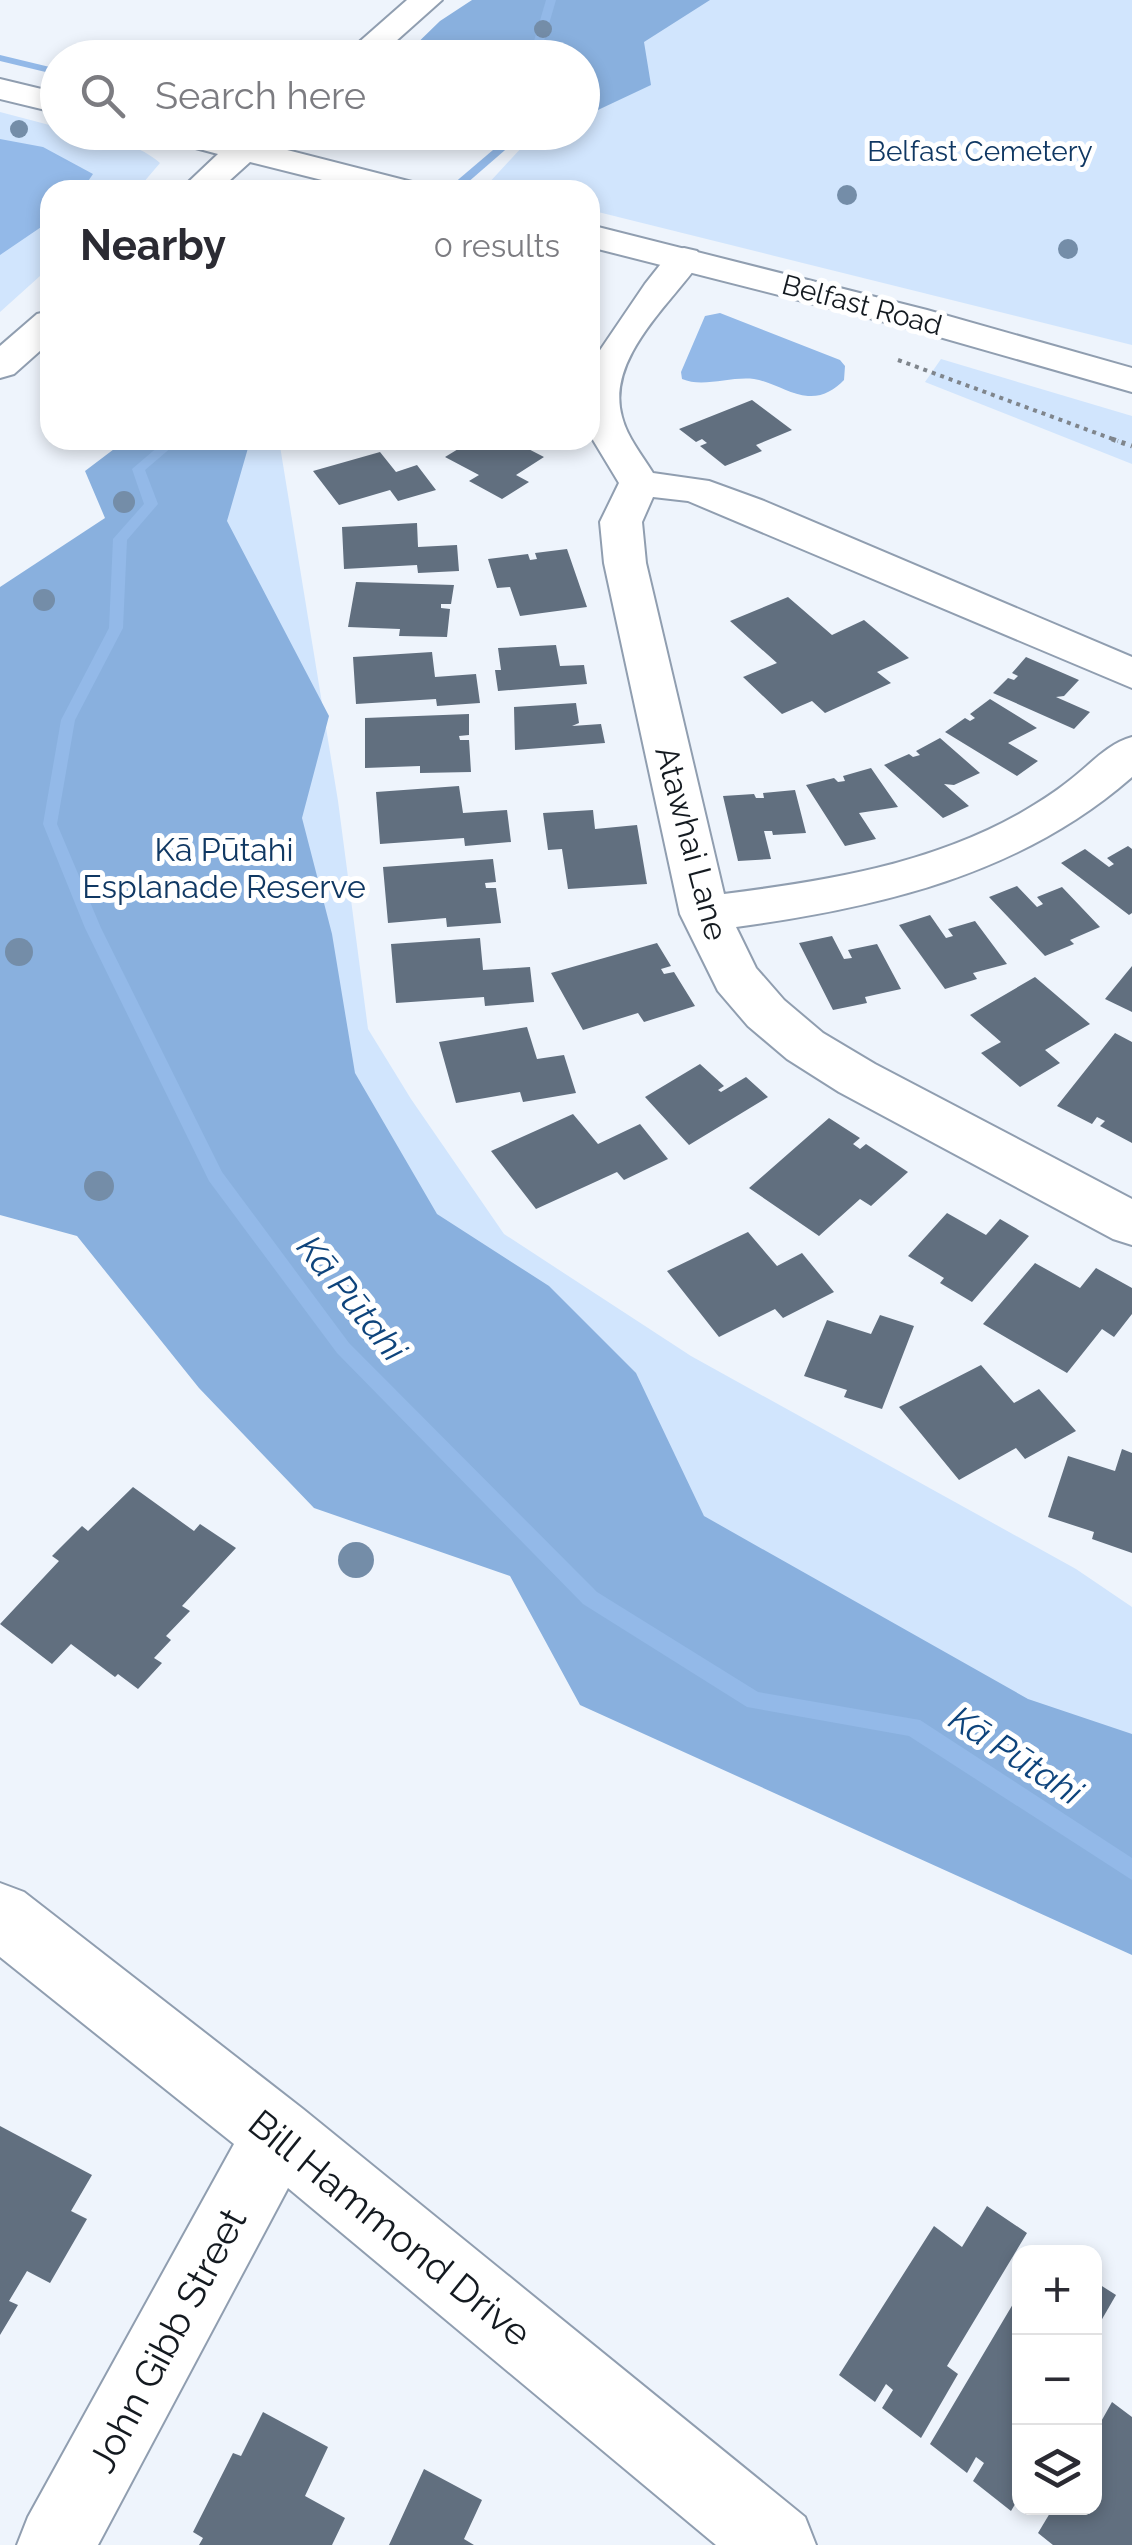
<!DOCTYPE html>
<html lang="en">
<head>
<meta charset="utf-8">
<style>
	body { margin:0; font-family:Raleway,sans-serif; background:#f7f7f7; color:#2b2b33 }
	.controls { position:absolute; right:30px; bottom:30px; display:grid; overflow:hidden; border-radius:20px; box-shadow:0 5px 15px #0003 }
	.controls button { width:90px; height:90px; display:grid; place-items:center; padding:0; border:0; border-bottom:2px solid #e1e1e2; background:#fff; color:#2b2b33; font:50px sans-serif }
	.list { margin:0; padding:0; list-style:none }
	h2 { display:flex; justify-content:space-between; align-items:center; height:130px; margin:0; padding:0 40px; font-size:42px }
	h2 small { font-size:32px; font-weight:400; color:#7c7c81 }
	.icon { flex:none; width:55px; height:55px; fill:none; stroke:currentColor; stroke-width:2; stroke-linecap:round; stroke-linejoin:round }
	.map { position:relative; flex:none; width:1132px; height:2545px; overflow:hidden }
	.search { position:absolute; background:#fff; box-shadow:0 5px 15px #0003; left:40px; top:40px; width:560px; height:110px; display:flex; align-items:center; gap:25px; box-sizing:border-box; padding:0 35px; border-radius:55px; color:#7c7c81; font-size:38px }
	.panel { position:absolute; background:#fff; box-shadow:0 5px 15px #0003; left:40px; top:180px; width:560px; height:270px; border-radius:30px }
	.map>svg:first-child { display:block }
</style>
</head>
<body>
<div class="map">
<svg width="1132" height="2545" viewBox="0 0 1132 2545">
	<rect width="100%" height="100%" fill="#eef4fc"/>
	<!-- green -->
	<g fill="#d1e5fd">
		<polygon points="599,0 1132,0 1132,345 590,210 590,190 508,190 487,185 535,133 582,132 582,58"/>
		<path d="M0 112 57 127 58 132C90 133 136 141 160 163L137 190H50V267L0 312Z"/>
		<polygon points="941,359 1132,416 1132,464 925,382"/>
		<polygon points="199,440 279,440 338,801 368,1029 411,1099 504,1234 691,1356 1076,1569 1132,1607 1132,1820 670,1561 104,754"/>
	</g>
	<!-- forest -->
	<g fill="#89b0de">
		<polygon points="472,0 710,0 644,42 651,85 583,117 582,58 403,57 440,21"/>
		<path d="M371 133H507C464 141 408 163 371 133Z"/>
		<polygon points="126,440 255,440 248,448 227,521 329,716 302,818 332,934 355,1073 437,1214 549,1286 636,1373 704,1516 1028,1699 1132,1734 1132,1955 580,1705 510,1576 314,1508 199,1388 77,1236 0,1215 0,587 105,518 85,471"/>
	</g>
	<!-- water -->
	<g fill="#93b9e8">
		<polygon points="0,139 43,147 93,174 82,190 50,190 50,221 0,255"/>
		<path d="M720 313 840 360 845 366 844 380C834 390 823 397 808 396 790 395 773 382 754 379 731 376 703 388 682 379L681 372 705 316Z"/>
	</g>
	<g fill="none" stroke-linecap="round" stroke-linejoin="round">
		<!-- stream -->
		<g fill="#93b9e8" fill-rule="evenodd">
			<polygon points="546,0 556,0 539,58 529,58"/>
			<polygon points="0,55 58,69 58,75 0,61"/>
			<polygon points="514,132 526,132 459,190 446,190"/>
			<polygon points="166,440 180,440 145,470 158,504 127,540 123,628 75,720 57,824 101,928 222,1172 349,1343 597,1592 758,1692 920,1720 1132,1858 1132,1880 909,1736 747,1707 583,1604 337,1353 209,1181 85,928 43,824 61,720 109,628 113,539 144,504 132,469"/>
		</g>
	</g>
	<!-- building -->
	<g fill="#616f7f">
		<polygon points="752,400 792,430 756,445 762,451 725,466 700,446 707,443 702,439 696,442 679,429"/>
		<polygon points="473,440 511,440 544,457 516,475 529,482 502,499 469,481 479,475 445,457"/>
		<polygon points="380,452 396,472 417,465 436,490 398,501 390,490 339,505 313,471"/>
		<polygon points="417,523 418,547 457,545 459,571 418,573 417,565 344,569 342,527"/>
		<polygon points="567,549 587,607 520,616 510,587 497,588 488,559 528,554 530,560 537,559 535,553"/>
		<polygon points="356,582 454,585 451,604 441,604 441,608 450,609 447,637 399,636 400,629 348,627"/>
		<polygon points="788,597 832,635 864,620 909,658 877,672 891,683 825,713 812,701 782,714 743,677 777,663 730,621"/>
		<polygon points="556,645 560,666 584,665 587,684 498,691 495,670 501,670 498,648"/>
		<polygon points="432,652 435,677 476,674 480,703 437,706 436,699 356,704 353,657"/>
		<polygon points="1026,657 1079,680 1064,696 1056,697 1090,712 1074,729 993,693 1008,678 1014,680 1018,676 1012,673"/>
		<polygon points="990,699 1037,728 1008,743 1038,761 1017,776 945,732 965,718 970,721 975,718 970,714"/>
		<polygon points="576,703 579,723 572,726 601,724 605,743 515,750 514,707"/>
		<polygon points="469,714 469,735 459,736 460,740 469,740 471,772 420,773 420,766 365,768 365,718"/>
		<polygon points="940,738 980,773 954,785 944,784 969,806 943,818 884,765 909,754 913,757 920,755 916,751"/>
		<polygon points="871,768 898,807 859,813 876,839 845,846 806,785 834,778 838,782 845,781 843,776"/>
		<polygon points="459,786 463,813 507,810 511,842 465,846 464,838 380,844 376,792"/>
		<polygon points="795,790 806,833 773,835 772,831 764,831 771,859 738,861 723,796 754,794 756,798 764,798 763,793"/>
		<polygon points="593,810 595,829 637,825 647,884 568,889 562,849 548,850 543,813"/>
		<polygon points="1128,846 1132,849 1132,913 1129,915 1061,863 1085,849 1109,867 1114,864 1107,858"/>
		<polygon points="493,859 496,882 485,883 486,888 496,888 501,923 447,927 446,918 388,923 383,867"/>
		<polygon points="1017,886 1037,907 1043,904 1037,897 1062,887 1100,927 1070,940 1074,944 1045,956 989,897"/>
		<polygon points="930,915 946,938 953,936 948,929 975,921 1007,964 973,973 977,979 945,989 899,925"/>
		<polygon points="832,936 844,959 852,958 848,950 877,944 901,989 865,997 867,1003 833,1010 799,943"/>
		<polygon points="480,938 483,970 530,967 534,1002 485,1006 484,997 396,1003 391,944"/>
		<polygon points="657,943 671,966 661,969 664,974 674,972 695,1006 644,1022 638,1013 583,1030 551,973"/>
		<polygon points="1132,966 1132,1012 1105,999"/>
		<polygon points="1035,977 1090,1024 1045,1050 1060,1063 1020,1087 981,1053 1001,1042 970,1015"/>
		<polygon points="527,1027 537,1059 564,1055 576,1093 523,1102 520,1092 456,1103 439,1042"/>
		<polygon points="1115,1033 1132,1042 1132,1143 1100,1126 1105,1121 1097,1117 1092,1124 1057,1106"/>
		<polygon points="700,1064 724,1086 718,1090 721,1092 746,1077 768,1097 689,1145 645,1097"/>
		<polygon points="573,1114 598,1144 640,1124 668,1159 624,1180 617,1172 536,1209 491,1151"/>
		<polygon points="829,1118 860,1138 853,1144 860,1149 866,1144 908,1172 871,1206 860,1199 819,1236 749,1188"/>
		<polygon points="947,1213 986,1235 1000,1219 1029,1236 972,1302 940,1283 944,1278 908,1256"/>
		<polygon points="748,1232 777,1266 802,1253 834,1292 783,1318 775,1309 719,1337 667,1271"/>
		<polygon points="1035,1263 1080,1288 1096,1268 1132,1288 1132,1314 1114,1337 1102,1329 1067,1373 983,1324"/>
		<polygon points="880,1315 914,1326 882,1409 844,1397 847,1390 804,1376 827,1320 871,1334"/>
		<polygon points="981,1365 1014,1403 1039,1389 1076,1431 1025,1459 1016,1448 959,1480 899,1407"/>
		<polygon points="1122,1449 1132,1453 1132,1553 1092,1539 1094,1532 1048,1517 1068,1456 1115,1471"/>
		<polygon points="133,1487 194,1531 200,1524 236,1548 182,1606 190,1611 166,1636 171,1640 154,1658 162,1663 138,1689 118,1674 115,1677 71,1644 52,1664 0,1624 59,1561 52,1556 82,1526 88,1531"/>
		<polygon points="0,2126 92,2175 71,2211 87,2219 50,2283 27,2271 9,2301 18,2305 0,2335"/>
		<polygon points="987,2206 1027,2233 947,2366 958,2374 921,2438 882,2408 893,2390 886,2384 875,2402 839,2375 934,2226 962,2247"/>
		<polygon points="1094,2281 1116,2295 1094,2333"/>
		<polygon points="1020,2292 1020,2496 1011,2511 973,2481 984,2463 976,2457 967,2473 930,2444"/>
		<polygon points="1112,2402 1132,2417 1132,2545 1053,2545 1038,2533 1053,2508 1094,2508 1094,2434"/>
		<polygon points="263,2412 328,2447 305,2496 345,2518 332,2545 199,2545 203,2538 193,2532 233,2453 241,2456"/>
		<polygon points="424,2469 482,2500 464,2539 474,2545 389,2545"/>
	</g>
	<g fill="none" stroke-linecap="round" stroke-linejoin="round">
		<defs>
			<g id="street">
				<polygon points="407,0 442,0 377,58 341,58"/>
				<path d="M243 132H281C268 150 253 163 231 157L226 150Z"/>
				<path d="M684 248 697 251 702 259C673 302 605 358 622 417 627 437 642 455 653 473L709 481 764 501 1132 657V688L688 501 653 497 642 522 646 563 724 894C826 881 928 865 1019 814 1036 804 1054 793 1070 780 1091 764 1107 744 1132 737V777C1020 875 880 907 736 927L756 968 784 1000 823 1033 875 1064 1132 1199V1245L1113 1239 839 1092 787 1059 748 1026 718 991 680 914 604 563 600 522 619 483 590 435V365L645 284 671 251Z"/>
				<polygon points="0,1883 24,1892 303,2109 805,2517 816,2545 716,2545 288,2188 98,2545 17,2545 28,2517 234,2144 0,1957"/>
			</g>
			<g id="secondary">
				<polygon points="0,79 58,93 58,113 0,99"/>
				<polygon points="157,132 217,132 416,183 422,190 362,190 250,162 219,190 180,190 218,154 162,139"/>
				<polygon points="590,225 927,310 1132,368 1132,392 901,326 590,247"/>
				<polygon points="50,311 50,342 14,374 0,378 0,346 37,314"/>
			</g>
		</defs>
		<!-- street casing -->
		<use href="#street" stroke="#909eb0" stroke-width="4"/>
		<!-- secondary casing -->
		<use href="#secondary" stroke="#909eb0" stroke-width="4"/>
		<!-- path-far1 -->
		<polyline stroke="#7f858c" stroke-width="4" stroke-dasharray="4 5" stroke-linecap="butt" points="898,360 1118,441"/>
		<!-- path -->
		<polyline stroke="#7f858c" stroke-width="5" stroke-dasharray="4 6" stroke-linecap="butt" points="1112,439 1132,446"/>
		<!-- street -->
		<use href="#street" fill="#fff" fill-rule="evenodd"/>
		<!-- secondary -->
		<use href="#secondary" fill="#fff" fill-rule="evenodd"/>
	</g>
	<!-- trees -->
	<g fill="#748da8">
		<circle cx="543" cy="29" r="9"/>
		<circle cx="19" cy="129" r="9"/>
		<circle cx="847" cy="195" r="10"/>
		<circle cx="1068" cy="249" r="10"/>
		<circle cx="124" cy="502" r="11"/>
		<circle cx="44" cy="600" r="11"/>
		<circle cx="19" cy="952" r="14"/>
		<circle cx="99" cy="1186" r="15"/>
		<circle cx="356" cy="1560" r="18"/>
	</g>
	<g text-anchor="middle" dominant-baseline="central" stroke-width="10" stroke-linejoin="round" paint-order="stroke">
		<!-- far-park labels -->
		<g font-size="28" fill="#103863" stroke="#fff">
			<text x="980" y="151">Belfast Cemetery</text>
		</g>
		<!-- far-street labels -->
		<g font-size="28" fill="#141a20" stroke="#fff">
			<text transform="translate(862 305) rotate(15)">Belfast Road</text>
		</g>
		<!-- street labels -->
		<g font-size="32" fill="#141a20" stroke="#fff">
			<text transform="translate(692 843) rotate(75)">Atawhai Lane</text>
		</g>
		<!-- park labels -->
		<g font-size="32" fill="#103863" stroke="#fff">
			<text x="224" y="849">Kā Pūtahi<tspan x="224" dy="37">Esplanade Reserve</tspan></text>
		</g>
		<!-- water labels -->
		<g font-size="35" font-style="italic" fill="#0e447c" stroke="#fff">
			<text transform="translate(352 1298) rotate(51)">Kā Pūtahi</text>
			<text transform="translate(1016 1755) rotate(33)">Kā Pūtahi</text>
		</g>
		<!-- near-street labels -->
		<g font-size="38" fill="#141a20" stroke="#fff">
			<text transform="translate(390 2228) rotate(39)">Bill Hammond Drive</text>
			<text transform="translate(167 2340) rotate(-62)">John Gibb Street</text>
		</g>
	</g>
</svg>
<div class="controls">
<button>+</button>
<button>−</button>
<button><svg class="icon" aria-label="layers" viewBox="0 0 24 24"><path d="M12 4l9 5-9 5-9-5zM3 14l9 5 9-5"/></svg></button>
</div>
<div class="search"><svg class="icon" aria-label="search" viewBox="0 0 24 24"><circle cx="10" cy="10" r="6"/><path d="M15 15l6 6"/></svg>Search here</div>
<section class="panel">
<h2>Nearby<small>0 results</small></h2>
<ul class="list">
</ul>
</section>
</div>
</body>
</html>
